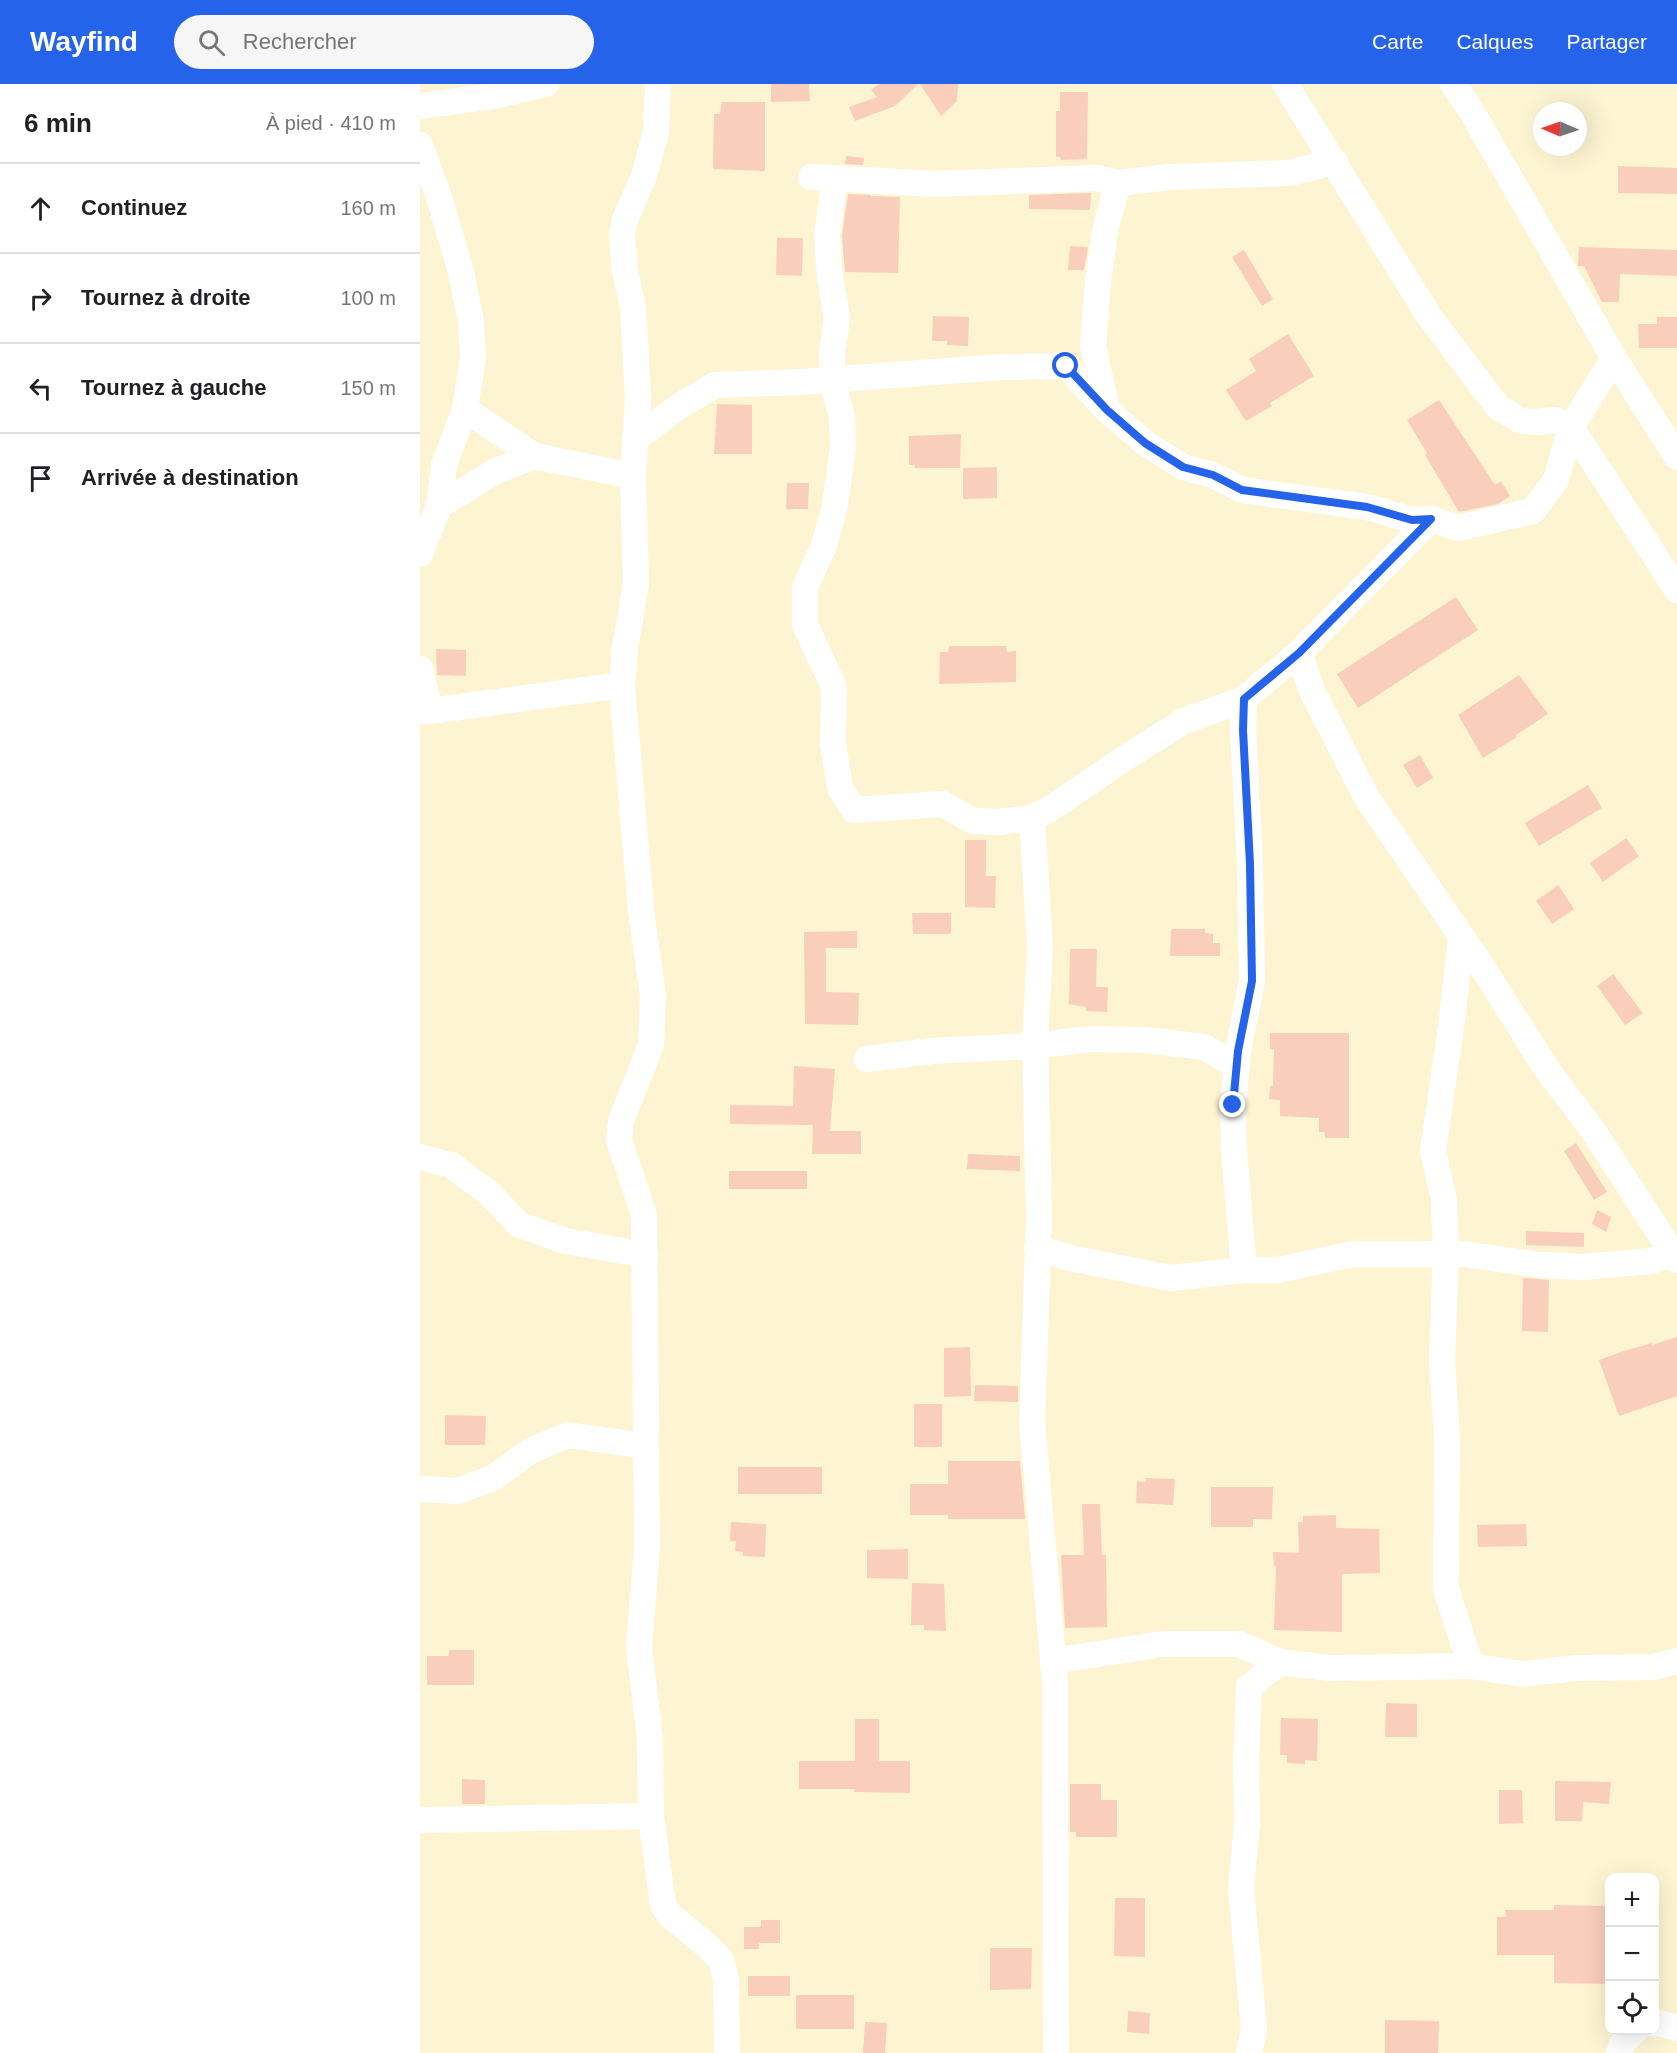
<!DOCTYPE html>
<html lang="fr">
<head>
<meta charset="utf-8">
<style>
	body { margin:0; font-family:Arial,sans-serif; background:#f6f6f6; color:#202124 }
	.controls { position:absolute; right:18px; bottom:18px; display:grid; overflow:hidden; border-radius:12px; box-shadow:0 6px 24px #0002 }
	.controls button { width:54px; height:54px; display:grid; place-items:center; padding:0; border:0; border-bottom:2px solid #e0e0e0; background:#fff; color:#202124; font:30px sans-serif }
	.compass { position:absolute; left:1113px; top:18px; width:54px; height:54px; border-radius:50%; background:#fff; box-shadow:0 6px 24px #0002; rotate:272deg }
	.stop { position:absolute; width:18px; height:18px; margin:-14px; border:4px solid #2563eb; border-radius:50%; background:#fff }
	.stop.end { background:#2563eb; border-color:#fff; box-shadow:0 2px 6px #0008 }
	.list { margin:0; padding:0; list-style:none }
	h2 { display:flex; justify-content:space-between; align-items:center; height:78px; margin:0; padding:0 24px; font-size:26px }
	h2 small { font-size:20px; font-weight:400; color:#757577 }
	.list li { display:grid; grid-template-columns:39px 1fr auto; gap:18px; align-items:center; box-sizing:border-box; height:90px; padding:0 24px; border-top:2px solid #e0e0e0 }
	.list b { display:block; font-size:22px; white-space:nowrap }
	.list em { font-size:20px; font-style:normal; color:#757577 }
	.icon { flex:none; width:33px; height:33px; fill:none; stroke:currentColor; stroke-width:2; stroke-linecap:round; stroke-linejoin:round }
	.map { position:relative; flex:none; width:1257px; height:1969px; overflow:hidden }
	header { display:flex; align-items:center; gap:36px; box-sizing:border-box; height:84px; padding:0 30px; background:#2563eb; color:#fff }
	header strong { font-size:28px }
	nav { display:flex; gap:33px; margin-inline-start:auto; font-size:21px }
	.search { width:420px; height:54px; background:#f6f6f6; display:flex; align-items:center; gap:15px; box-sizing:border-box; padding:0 21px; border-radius:33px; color:#757577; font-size:22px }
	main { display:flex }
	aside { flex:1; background:#fff }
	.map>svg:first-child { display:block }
</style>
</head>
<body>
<header>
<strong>Wayfind</strong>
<div class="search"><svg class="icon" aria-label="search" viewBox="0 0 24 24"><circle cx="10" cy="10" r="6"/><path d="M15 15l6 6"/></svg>Rechercher</div>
<nav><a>Carte</a><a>Calques</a><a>Partager</a></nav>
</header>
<main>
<aside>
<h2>6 min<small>À pied · 410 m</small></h2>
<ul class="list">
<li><svg class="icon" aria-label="ahead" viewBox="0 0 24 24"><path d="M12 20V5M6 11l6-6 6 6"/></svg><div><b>Continuez</b></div><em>160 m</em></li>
<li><svg class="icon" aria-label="right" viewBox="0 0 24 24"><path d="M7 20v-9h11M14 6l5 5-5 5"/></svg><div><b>Tournez à droite</b></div><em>100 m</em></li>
<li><svg class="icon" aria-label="left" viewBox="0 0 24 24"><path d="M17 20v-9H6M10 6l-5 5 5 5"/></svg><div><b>Tournez à gauche</b></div><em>150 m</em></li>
<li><svg class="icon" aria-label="arrive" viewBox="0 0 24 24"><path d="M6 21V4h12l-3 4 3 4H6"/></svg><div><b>Arrivée à destination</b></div></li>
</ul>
</aside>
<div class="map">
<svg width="1257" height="1969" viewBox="0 0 1257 1969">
	<rect width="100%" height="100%" fill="#fdf5d2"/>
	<!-- building -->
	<g fill="#f9ceba">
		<polygon points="351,0 389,0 390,17 351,18"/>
		<polygon points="459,0 498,0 475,22 435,37 429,23 457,13 451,6"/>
		<polygon points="500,0 538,0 537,17 521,32"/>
		<polygon points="640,8 668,8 667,75 641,76 640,73 636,73 636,27 640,27"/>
		<polygon points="302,18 345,18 345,87 293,85 294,30 300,30"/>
		<polygon points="426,72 444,74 443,81 425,80"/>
		<polygon points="1198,82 1257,84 1257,110 1198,109"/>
		<polygon points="671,109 670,126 609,125 609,111"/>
		<polygon points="428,110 451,111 451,113 453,112 480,113 478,189 425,188 422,152"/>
		<polygon points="357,154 383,154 382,192 356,191"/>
		<polygon points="650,162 668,163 664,186 648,186"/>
		<polygon points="1159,163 1257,166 1257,192 1200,190 1199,218 1182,218 1164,182 1158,182"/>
		<polygon points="824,166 853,215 842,222 812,173"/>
		<polygon points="513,232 549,233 548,262 527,261 527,257 512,257"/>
		<polygon points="1237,233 1257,233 1257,264 1219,264 1218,240 1237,240"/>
		<polygon points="868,250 894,292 850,319 852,322 826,337 806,306 836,287 829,275"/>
		<polygon points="1019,316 1075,401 1081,397 1090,412 1078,420 1039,428 1005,371 1007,369 987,336"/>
		<polygon points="297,320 332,321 332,370 294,370"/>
		<polygon points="541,350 540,384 495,384 495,381 489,381 489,352"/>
		<polygon points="577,383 577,414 543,415 543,384"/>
		<polygon points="367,399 389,399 388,425 366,425"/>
		<polygon points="1036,513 1058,546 938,624 917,590"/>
		<polygon points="529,562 586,562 587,568 596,567 596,598 519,600 520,568 528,568"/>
		<polygon points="16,565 46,566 46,592 17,591"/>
		<polygon points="1099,591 1128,630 1096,651 1097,653 1063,674 1038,631"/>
		<polygon points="1000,671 1013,694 997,704 983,681"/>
		<polygon points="1168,701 1182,724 1119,762 1105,739"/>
		<polygon points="1206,754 1219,772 1183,798 1170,779"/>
		<polygon points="545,756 566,756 566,792 576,792 575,824 545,823"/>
		<polygon points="1138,801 1154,825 1132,840 1116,817"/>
		<polygon points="492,829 531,829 531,850 493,850"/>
		<polygon points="751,845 785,845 785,849 793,850 793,859 800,859 800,872 750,872"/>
		<polygon points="437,847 437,864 406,864 406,908 439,909 438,941 385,940 384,848"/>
		<polygon points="650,865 677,865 676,903 688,903 687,928 666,927 666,923 649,920"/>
		<polygon points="1193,890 1223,929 1205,941 1177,902"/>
		<polygon points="850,949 929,949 929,1054 905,1054 905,1048 899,1048 899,1034 860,1032 860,1016 849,1015 850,1002 853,1002 854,965 850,965"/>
		<polygon points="374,982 415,985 410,1047 441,1047 441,1070 392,1070 393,1041 310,1040 310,1021 373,1022"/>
		<polygon points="1156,1059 1187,1108 1174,1116 1144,1067"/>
		<polygon points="548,1070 600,1072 600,1087 547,1085"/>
		<rect x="309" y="1087" width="78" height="18"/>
		<polygon points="1177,1126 1191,1133 1186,1148 1172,1140"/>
		<polygon points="1106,1147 1164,1149 1164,1163 1106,1161"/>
		<polygon points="1103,1194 1129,1196 1128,1248 1102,1247"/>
		<polygon points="1257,1253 1257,1312 1199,1332 1179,1276 1204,1267 1232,1259 1232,1261"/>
		<polygon points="550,1263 551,1312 524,1313 524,1264"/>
		<polygon points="555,1301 598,1302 598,1318 554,1317"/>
		<rect x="494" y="1320" width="28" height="43"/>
		<polygon points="25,1331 66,1332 65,1361 25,1361"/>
		<polygon points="528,1377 600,1377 605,1435 528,1435 528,1431 490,1431 490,1400 528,1400"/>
		<rect x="318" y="1383" width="84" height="27"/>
		<polygon points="726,1394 755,1395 753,1421 716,1419 717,1397 726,1398"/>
		<polygon points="791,1403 853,1403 852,1435 833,1435 833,1443 791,1443"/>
		<polygon points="662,1420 680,1420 682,1471 686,1471 687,1543 645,1544 641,1471 664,1471"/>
		<polygon points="916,1431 916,1444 959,1445 960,1489 922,1490 922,1548 854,1546 856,1482 854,1482 853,1468 879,1469 878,1438 883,1438 883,1432"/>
		<polygon points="311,1438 346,1440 345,1473 323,1472 323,1468 315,1467 316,1457 310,1457"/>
		<polygon points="1106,1440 1107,1462 1058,1463 1057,1441"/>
		<polygon points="488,1465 488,1495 447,1494 447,1466"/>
		<polygon points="492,1499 524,1500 526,1547 504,1546 504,1541 491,1541"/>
		<polygon points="29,1566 54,1566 54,1601 7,1601 7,1572 29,1572"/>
		<polygon points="966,1619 997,1620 997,1653 965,1653"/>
		<polygon points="861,1634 898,1635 897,1677 885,1676 885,1680 867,1679 867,1671 860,1671"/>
		<polygon points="435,1635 459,1635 459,1677 490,1677 490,1709 434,1708 435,1705 379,1705 379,1677 435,1677"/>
		<polygon points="42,1695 65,1696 65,1720 42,1720"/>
		<polygon points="1135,1697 1191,1698 1189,1720 1163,1718 1162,1737 1135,1737"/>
		<polygon points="650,1700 681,1700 681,1716 697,1716 697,1753 656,1753 656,1748 650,1748"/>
		<polygon points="1079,1706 1102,1706 1103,1739 1079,1740"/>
		<polygon points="695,1814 725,1814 725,1873 694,1872"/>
		<polygon points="1134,1821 1188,1822 1188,1900 1134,1899 1134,1871 1077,1871 1077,1833 1086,1833 1085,1826 1134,1826"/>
		<polygon points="341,1836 360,1836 360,1859 339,1859 339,1865 324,1865 324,1843 341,1843"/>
		<polygon points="570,1864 612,1864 611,1905 570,1906"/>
		<rect x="328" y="1892" width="42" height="20"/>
		<rect x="376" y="1911" width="58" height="34"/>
		<polygon points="708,1927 730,1929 729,1950 707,1948"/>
		<polygon points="965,1936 1019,1937 1018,1969 965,1969"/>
		<polygon points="445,1938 467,1939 465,1969 443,1969"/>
	</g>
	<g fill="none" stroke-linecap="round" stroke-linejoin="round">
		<!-- minor -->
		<g stroke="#fff" stroke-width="26">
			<polyline points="238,0 236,47 224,92 204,138 202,153 205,187 213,224 218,313 213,392 216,500 205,564 202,601 221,827 233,912 231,961 201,1037 199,1056 224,1130 227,1464 219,1563 230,1655 231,1732 243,1821 251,1832 286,1861 301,1876 306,1895 307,1969"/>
			<polyline points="865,0 1009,232 1078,323 1101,337 1118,338 1135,336 1151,343 1257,506"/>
			<polyline points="1033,0 1049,23 1194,274 1257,373"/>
			<polyline points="0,22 74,12 126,0"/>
			<polyline points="0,61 19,113 41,188 51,238 53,273 45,325 24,381 19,422 0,470"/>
			<polyline points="391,93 513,100 677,94 698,99 750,93 869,89 915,78"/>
			<polyline points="415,96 407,151 410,193 417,233 412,270 412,296 422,332 423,364 414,427 403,464 385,503 385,541 414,603 413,660 420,704 434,726 523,720 553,737 578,738 612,734 630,725 705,674 764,637 824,615 879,569 1011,435"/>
			<polyline points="45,325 114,372 213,392"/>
			<polyline points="687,326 673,262 678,197 686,143 698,99"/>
			<polyline points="215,355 258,323 295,301 381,298 581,283 646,282 687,326 725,359 763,383 793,391 822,406 947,423 992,436 1011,435 1038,444 1113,427 1136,396 1151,343 1194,274"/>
			<polyline points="19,422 74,388 114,372"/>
			<polyline points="879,569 893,609 947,714 1061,881 1128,987 1172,1045 1257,1176"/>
			<polyline points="0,585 10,627 0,627"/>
			<polyline points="10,627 202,601"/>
			<polyline points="612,734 620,862 615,962 619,1134 612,1338 635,1598 636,1969"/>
			<polyline points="1041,852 1032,936 1013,1067 1024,1116 1026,1170 1022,1277 1027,1354 1026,1505 1051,1582"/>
			<polyline points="447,975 512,967 615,962 670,955 725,956 784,963 817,982"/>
			<polyline points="0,1073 31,1081 70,1110 98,1140 145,1157 225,1171"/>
			<polyline points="617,1164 654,1175 751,1194 824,1186 858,1186 933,1170 1044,1170 1121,1181 1164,1183 1231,1177 1257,1168"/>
			<polyline points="824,1186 814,1066 813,1021 818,967 832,897 830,780 823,646 824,615"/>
			<polyline points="0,1405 38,1407 73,1394 110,1367 148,1351 225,1362"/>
			<polyline points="633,1577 743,1560 819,1560 860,1578 909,1584 1051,1582 1102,1590 1156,1584 1234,1583 1257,1577"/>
			<polyline points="0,1736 231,1732"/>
			<polyline points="1234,1940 1239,1939 1257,1944"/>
			<polyline points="829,1969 834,1945 821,1804 827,1740 826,1679 829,1603 860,1578"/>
			<polyline points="1199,1969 1203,1958 1216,1946"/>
		</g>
	</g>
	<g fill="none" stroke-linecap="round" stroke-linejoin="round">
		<!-- route -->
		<polyline stroke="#2563eb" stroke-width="8" points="646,282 687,326 725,359 763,383 793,391 822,406 947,423 992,436 1011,435 879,569 824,615 823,646 830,780 832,897 818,967 813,1021"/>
	</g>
</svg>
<div class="controls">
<button>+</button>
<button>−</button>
<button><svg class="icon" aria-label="locate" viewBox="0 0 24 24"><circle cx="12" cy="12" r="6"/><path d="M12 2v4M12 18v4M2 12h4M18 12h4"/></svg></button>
</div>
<svg class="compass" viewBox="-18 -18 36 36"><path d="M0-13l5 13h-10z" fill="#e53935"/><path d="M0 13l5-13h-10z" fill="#757577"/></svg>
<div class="stop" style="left:646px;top:282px"></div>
<div class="stop end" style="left:813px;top:1021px"></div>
</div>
</main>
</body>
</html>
